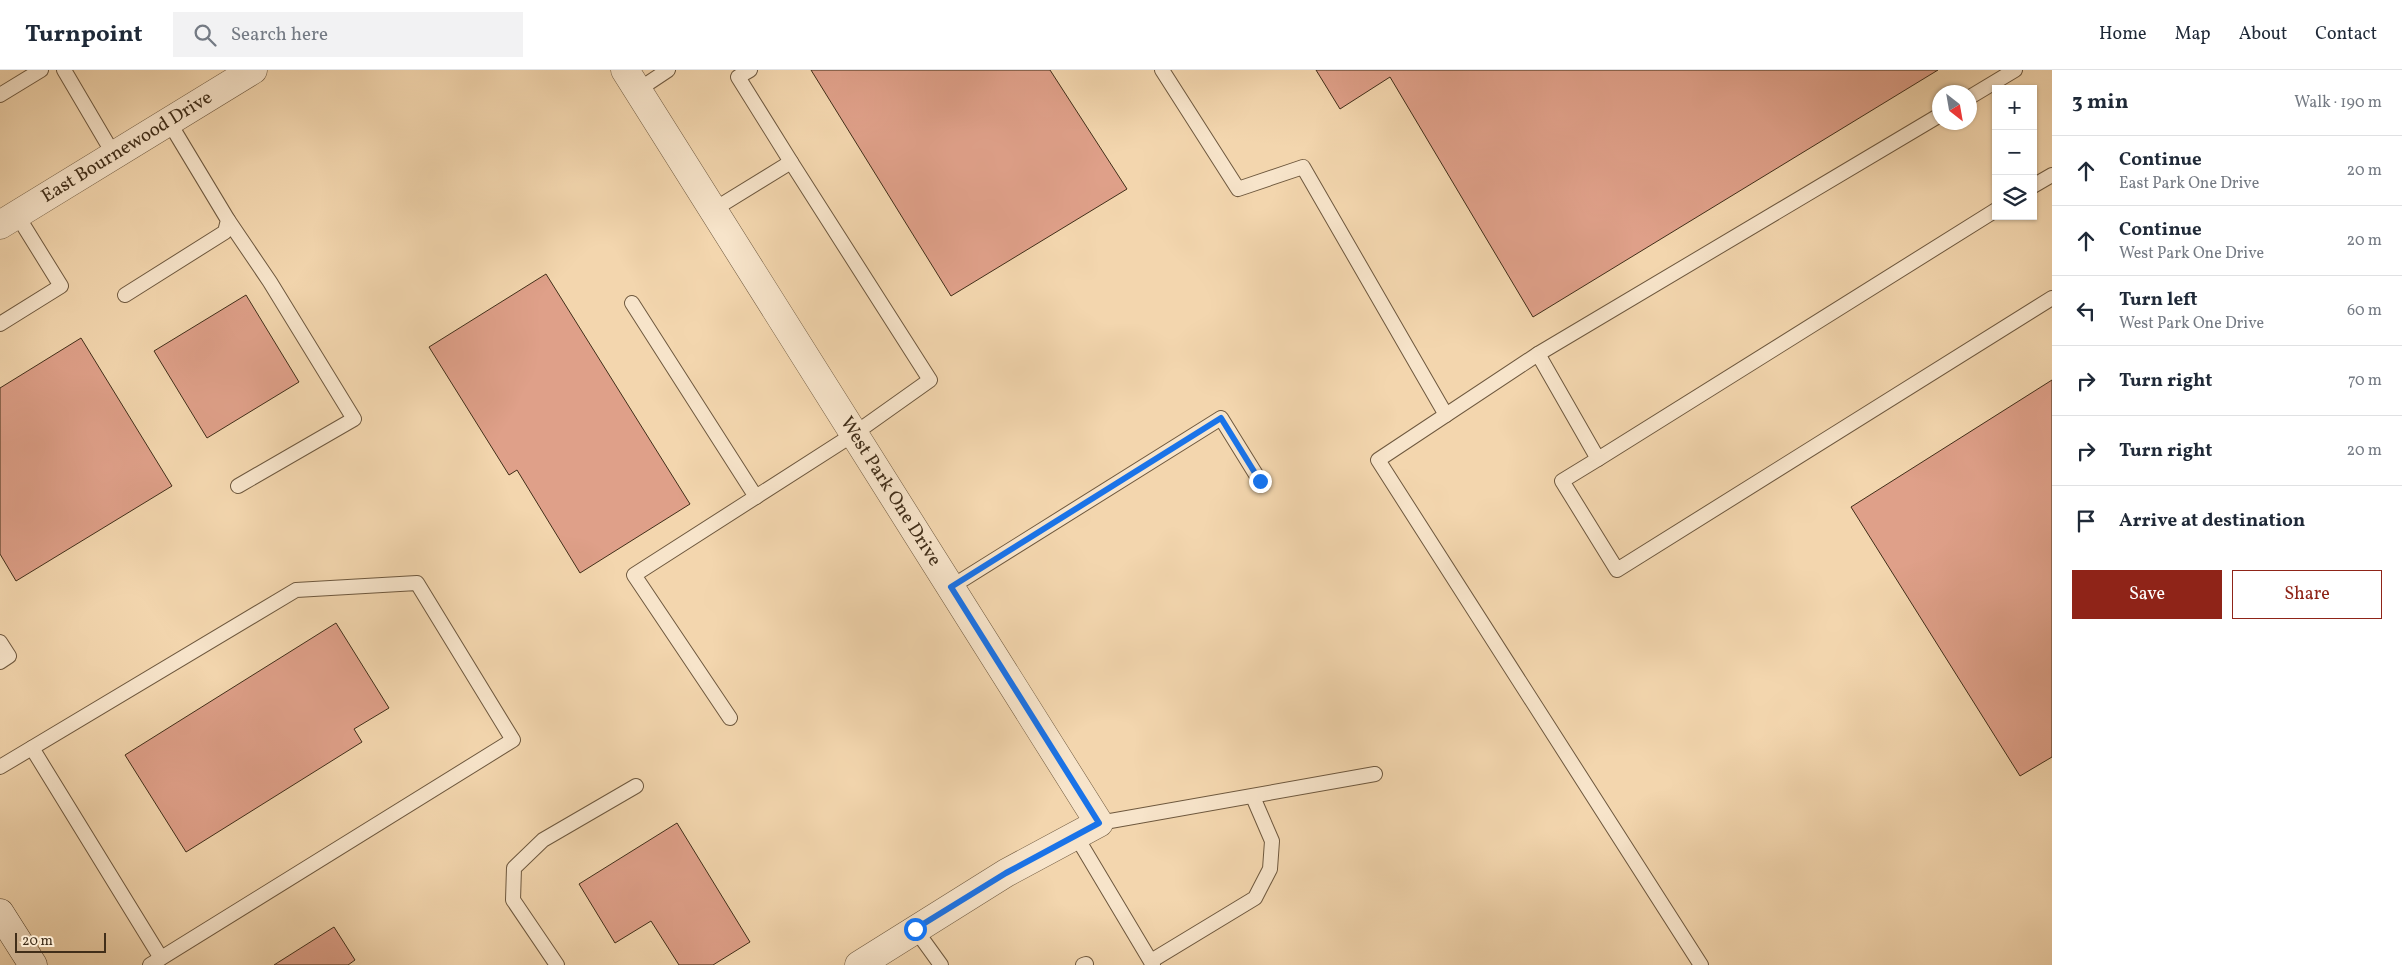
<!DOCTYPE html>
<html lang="en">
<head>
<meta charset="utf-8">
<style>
	body { margin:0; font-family:Vollkorn,serif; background:#f2f2f3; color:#1f2937 }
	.controls { position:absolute; right:15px; top:15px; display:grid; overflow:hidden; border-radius:0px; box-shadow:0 1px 4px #0004 }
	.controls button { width:45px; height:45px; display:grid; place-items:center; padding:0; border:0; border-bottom:1px solid #e0e1e3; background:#fff; color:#1f2937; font:25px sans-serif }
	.compass { position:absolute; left:1932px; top:15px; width:45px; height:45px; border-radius:50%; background:#fff; box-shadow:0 1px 4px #0004; rotate:149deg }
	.scale { position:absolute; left:15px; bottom:12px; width:91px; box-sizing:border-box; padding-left:5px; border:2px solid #412e19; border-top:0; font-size:14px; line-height:18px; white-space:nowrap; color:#412e19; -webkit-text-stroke:4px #f7e4ca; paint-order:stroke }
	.stop { position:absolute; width:15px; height:15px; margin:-11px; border:4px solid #1a73e8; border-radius:50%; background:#fff }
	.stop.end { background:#1a73e8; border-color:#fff; box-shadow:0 1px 5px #0008 }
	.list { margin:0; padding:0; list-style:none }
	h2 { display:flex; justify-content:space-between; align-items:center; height:65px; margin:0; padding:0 20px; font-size:21px }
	h2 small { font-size:16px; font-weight:400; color:#747a83 }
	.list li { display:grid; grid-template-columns:32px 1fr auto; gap:15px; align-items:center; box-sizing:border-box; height:70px; padding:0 20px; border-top:1px solid #e0e1e3 }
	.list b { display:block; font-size:19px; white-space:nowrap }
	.list p { margin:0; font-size:16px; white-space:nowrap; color:#747a83 }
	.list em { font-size:16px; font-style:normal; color:#747a83 }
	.actions { display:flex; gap:10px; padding:15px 20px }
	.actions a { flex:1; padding:11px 0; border:1px solid #8f2418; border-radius:0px; text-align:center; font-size:18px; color:#8f2418 }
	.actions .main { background:#8f2418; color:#fff }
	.icon { flex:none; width:28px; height:28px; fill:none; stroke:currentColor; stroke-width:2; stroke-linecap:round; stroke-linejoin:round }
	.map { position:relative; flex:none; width:2052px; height:895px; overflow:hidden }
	header { display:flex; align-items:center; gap:30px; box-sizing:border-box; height:70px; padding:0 25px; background:#fff; border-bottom:1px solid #e0e1e3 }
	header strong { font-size:24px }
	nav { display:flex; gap:28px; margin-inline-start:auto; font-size:18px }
	.search { width:350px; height:45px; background:#f2f2f3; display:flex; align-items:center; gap:12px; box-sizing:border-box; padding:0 18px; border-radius:0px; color:#747a83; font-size:19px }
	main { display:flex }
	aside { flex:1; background:#fff }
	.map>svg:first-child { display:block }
</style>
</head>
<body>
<header>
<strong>Turnpoint</strong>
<div class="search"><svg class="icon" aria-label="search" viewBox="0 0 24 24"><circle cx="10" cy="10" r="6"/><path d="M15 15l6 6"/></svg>Search here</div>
<nav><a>Home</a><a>Map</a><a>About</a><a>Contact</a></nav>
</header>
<main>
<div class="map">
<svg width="2052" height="895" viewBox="0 0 2052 895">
	<rect width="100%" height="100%" fill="#f3d6ae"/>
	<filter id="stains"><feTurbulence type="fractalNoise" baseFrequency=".004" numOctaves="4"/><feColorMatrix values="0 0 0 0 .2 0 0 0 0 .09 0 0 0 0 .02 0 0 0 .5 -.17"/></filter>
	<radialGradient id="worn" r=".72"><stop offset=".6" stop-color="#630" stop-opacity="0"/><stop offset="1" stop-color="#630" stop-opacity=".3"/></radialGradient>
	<!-- building -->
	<g fill="#dfa089" stroke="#412e19">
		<polygon points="811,0 1050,0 1127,119 951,226"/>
		<polygon points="1316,0 1938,0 1533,247 1390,7 1340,39"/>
		<polygon points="546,204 690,434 580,503 517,400 509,405 429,277"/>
		<polygon points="246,225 299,312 207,368 154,281"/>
		<polygon points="81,268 172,416 16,511 0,484 0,318"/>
		<polygon points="2052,310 2052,687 2020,706 1851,437"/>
		<polygon points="336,553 389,638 354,659 362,672 186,782 125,685"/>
		<polygon points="677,753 750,872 713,895 679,895 651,851 615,873 579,814"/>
		<polygon points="334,857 355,890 348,895 274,895"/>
	</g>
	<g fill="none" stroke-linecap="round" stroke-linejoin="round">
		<defs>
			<g id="lane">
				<polyline points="64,0 114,85"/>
				<polyline points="750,0 738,7 791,92"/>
				<polyline points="1162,0 1238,119 1303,97 1446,345"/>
				<polyline points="638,20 668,0"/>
				<polyline points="0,25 41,0"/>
				<polyline points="1970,27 2015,0"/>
				<polyline points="2033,116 2052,105"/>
				<polyline points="713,140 791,92 930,310 854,364 634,505 730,648"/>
				<polyline points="228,150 270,212 354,349 238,416"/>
				<polyline points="125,225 225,162 228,150 169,52"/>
				<polyline points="632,233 756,427"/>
				<polyline points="0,254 61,216 17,145"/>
				<polyline points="1538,284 1940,45"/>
				<polyline points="1598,389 1562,411 1617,500 2052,228"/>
				<polyline points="951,517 1221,348 1260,411"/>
				<polyline points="0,572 9,586 0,592"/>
				<polyline points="32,678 161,888"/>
				<polyline points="0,697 296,520 417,513 513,670 150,895"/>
				<polyline points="1099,753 1375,704"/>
				<polyline points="1076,766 1153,895"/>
				<polyline points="915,859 941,895"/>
				<polyline points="1151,891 1255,828 1270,799 1272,771 1253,727"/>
				<polyline points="557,895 513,830 514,798 543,770 636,716"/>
				<polyline points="1083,895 1086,894"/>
				<polyline points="1701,895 1378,390 1538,284 1598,389 1996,140"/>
			</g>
			<g id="street">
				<path id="s1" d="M625 0 1099 753 1006 803 859 895"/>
				<path id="s2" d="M0 155 253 0"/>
			</g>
			<polyline id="secondary" points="0,843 33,895"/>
		</defs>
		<!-- lane casing -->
		<use href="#lane" stroke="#6e583e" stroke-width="16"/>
		<!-- street casing -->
		<use href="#street" stroke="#6e583e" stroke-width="29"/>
		<!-- secondary casing -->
		<use href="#secondary" stroke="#412e19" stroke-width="29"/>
		<!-- lane -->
		<use href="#lane" stroke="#f7e4ca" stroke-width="14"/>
		<!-- street -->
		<use href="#street" stroke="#f7e4ca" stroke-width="28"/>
		<!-- secondary -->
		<use href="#secondary" stroke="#f7e4ca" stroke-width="28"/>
	</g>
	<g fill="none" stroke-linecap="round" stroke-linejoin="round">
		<!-- route -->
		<polyline stroke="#1a73e8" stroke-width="6" points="915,859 1006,803 1099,753 951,517 1221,348 1260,411"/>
	</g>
	<g text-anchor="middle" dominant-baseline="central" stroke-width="4.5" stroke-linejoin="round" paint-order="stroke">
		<!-- street labels -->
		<g font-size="19" fill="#412e19" stroke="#f7e4ca">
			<text stroke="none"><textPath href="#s2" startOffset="149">East Bournewood Drive</textPath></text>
			<text stroke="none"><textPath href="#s1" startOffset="498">West Park One Drive</textPath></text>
		</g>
	</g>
	<rect width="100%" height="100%" filter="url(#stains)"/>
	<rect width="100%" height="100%" fill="url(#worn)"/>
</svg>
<div class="controls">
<button>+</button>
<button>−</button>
<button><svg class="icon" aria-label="layers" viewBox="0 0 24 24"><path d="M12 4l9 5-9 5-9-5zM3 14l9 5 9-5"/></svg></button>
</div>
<svg class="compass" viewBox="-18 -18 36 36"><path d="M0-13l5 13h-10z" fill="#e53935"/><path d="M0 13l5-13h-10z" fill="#747a83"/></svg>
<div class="scale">20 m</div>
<div class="stop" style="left:915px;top:859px"></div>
<div class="stop end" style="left:1260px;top:411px"></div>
</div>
<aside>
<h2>3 min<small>Walk · 190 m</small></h2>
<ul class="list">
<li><svg class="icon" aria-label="ahead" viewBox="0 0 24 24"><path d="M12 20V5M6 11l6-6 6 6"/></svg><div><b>Continue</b><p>East Park One Drive</p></div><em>20 m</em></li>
<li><svg class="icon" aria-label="ahead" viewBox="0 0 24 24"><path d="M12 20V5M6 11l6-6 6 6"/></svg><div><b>Continue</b><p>West Park One Drive</p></div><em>20 m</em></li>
<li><svg class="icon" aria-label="left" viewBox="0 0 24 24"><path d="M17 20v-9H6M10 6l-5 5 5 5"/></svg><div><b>Turn left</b><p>West Park One Drive</p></div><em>60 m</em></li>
<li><svg class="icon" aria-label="right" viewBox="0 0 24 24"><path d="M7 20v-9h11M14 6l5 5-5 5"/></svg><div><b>Turn right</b></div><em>70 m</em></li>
<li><svg class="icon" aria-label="right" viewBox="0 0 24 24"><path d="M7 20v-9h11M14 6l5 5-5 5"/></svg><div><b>Turn right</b></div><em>20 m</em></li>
<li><svg class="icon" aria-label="arrive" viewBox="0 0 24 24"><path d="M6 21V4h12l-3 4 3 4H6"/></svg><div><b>Arrive at destination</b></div></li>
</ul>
<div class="actions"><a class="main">Save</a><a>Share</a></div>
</aside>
</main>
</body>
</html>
